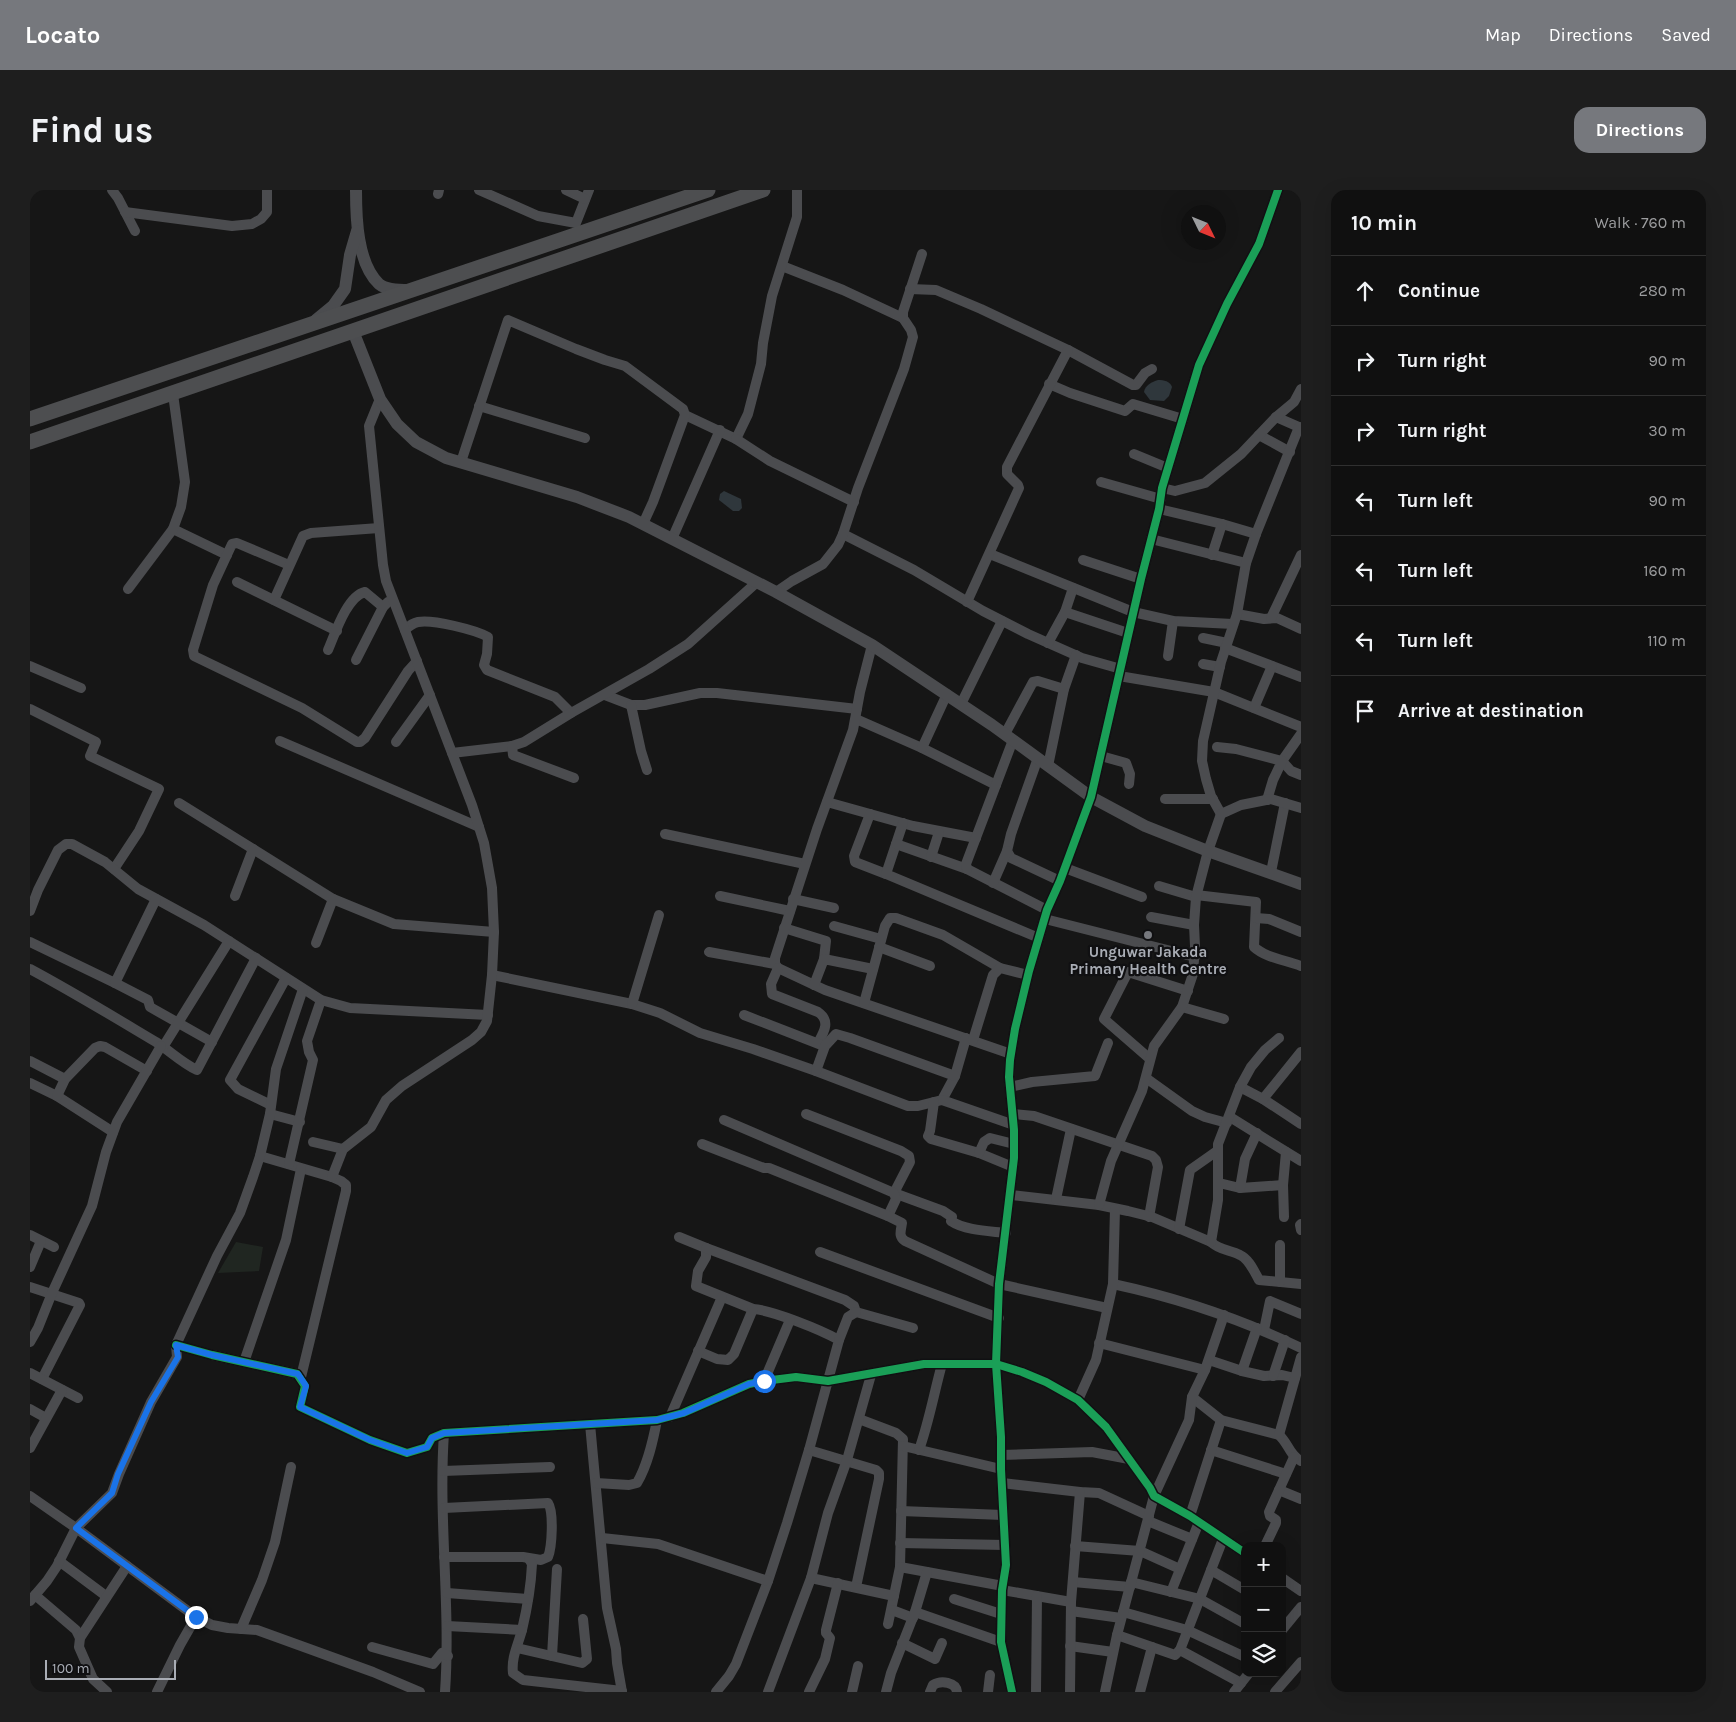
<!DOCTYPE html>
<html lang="en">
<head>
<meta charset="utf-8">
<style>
	body { margin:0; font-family:Karla,sans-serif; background:#1e1e1e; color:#f1f3f6 }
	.controls { position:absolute; right:15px; bottom:15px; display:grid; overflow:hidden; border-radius:10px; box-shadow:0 5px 20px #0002 }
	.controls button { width:45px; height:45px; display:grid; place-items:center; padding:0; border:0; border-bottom:1px solid #303030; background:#101010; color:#f1f3f6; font:25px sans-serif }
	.compass { position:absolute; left:1151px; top:15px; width:45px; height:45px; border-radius:50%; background:#101010; box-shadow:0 5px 20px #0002; rotate:133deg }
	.scale { position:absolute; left:15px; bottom:12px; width:131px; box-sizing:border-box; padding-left:5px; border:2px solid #a9adb5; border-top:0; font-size:14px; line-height:18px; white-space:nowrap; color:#a9adb5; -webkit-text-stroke:4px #101012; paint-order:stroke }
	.stop { position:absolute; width:15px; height:15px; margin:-11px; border:4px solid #1a73e8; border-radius:50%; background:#fff }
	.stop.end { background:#1a73e8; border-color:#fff; box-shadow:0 1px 5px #0008 }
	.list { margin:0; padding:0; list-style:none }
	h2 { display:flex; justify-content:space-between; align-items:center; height:65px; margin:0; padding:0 20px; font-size:21px }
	h2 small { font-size:16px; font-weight:400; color:#9c9d9f }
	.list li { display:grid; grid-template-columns:32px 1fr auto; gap:15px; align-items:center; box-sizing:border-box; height:70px; padding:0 20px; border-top:1px solid #303030 }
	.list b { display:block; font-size:19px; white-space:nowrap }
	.list em { font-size:16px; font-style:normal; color:#9c9d9f }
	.icon { flex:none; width:28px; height:28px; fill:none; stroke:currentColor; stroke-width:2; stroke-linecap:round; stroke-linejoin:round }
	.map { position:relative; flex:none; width:1271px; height:1502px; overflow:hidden; border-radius:15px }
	header { display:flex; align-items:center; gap:30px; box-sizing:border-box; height:70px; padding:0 25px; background:#76787d; color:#fff }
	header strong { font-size:24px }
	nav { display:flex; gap:28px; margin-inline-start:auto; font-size:18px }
	.intro { display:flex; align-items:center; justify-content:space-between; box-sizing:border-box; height:120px; padding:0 30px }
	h1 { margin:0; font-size:35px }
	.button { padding:12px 22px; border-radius:15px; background:#76787d; color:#fff; font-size:18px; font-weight:700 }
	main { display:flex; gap:30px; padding:0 30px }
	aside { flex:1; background:#101010; border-radius:15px; box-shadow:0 5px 20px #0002 }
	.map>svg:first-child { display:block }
</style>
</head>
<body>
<header>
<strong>Locato</strong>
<nav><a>Map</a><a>Directions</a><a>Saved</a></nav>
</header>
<div class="intro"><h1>Find us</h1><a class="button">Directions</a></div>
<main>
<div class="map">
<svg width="1271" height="1502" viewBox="0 0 1271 1502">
	<rect width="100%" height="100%" fill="#161616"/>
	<!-- green -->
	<polygon fill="#202621" points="206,1052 233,1057 229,1081 188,1083"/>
	<!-- water -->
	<g fill="#2f373c">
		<path d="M1128 190C1134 190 1140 191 1142 197L1139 206 1134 211 1120 210 1114 202C1115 195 1122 192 1128 190Z"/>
		<polygon points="694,301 711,309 712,318 709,321 703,321 689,310 690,304"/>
	</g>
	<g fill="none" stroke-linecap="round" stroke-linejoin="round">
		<!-- minor -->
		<g stroke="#4b4c4f" stroke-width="10">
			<polyline points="82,0 88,8 105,41"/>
			<polyline points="449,0 508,26 546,33 559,0"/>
			<polyline points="536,0 555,9"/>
			<polyline points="408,4 409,0"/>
			<polyline points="95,22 202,36 222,34 231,29 237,22 237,0"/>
			<polyline points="752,76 813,100 873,128"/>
			<polyline points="880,99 906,100 951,119 1038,160 1103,195 1106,195 1115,183 1122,179"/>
			<polyline points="1019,194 1040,203 1095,221 1103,214 1153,229"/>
			<polyline points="449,216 555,248"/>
			<polyline points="655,225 706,249 718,224 731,174 733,153 742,106 767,27 767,0"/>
			<polyline points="1246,227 1271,238"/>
			<polyline points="1229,245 1260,262"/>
			<polyline points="706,249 740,271 824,312"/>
			<polyline points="1104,264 1138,278"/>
			<polyline points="431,272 478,130 546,159 575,170 595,176 653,219 655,225 623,312 613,334"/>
			<polyline points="1071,292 1131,309"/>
			<polyline points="1132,298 1145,301 1175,293 1211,264 1246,227 1264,212 1271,199"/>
			<polyline points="1129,319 1192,334 1226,344"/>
			<polyline points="143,339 197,365"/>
			<polyline points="813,344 884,380 953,421 998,444 1052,468 1091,479"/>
			<polyline points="642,349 690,240"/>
			<polyline points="1121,349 1216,373"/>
			<polyline points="960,364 1103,422 1143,431 1203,434"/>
			<polyline points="1182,365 1192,334"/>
			<polyline points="1053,370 1111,389"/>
			<polyline points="259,375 207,353 202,354 183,395 163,460 164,466 272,518 327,552 330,552 335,548 378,481 387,471"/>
			<polyline points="207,392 307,441"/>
			<polyline points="98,399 143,339 151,317 155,292 143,204"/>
			<polyline points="746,402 762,391 793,374 808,355 813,344 828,298 874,179 883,147 881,140 873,128 873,122 892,64"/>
			<polyline points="244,410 273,346 281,343 349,338"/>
			<polyline points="937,412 989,298 988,295 977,284 977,277 1038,160"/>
			<polyline points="1035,422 1098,443"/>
			<polyline points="1207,424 1234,429 1247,428 1271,439"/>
			<polyline points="1241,428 1271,365"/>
			<path d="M375 440C379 436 383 433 388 432 402 429 446 440 458 447L457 464 454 475 457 480 525 507 541 523"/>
			<polyline points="1173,448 1197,453"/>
			<polyline points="1018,453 1035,422 1043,398"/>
			<polyline points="1195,458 1271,487"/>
			<path d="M298 460C305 444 317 406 335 402L353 417"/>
			<polyline points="1138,466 1143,431"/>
			<polyline points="326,470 353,417 358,412"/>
			<polyline points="1173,474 1190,477"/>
			<polyline points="0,476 51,498"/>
			<polyline points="1089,486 1184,502 1271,537"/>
			<polyline points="575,505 601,515 615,515 670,503 687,503 827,519"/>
			<polyline points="931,514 972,431"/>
			<polyline points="601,515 611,561 617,580"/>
			<polyline points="1224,518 1242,476"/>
			<polyline points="0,519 66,552 60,566 129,599 109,641 84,679"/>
			<polyline points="826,529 892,558 966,595"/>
			<polyline points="975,544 1003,492 1008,491 1034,499"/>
			<polyline points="1271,544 1252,571 1261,581 1271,585"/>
			<polyline points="250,551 449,637"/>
			<polyline points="366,552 400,505"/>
			<polyline points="1187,557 1206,559 1252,571 1243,590 1237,610"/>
			<polyline points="892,558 917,504"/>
			<polyline points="422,563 482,556"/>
			<polyline points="1071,566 1096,573 1100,584 1099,594"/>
			<polyline points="1008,568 981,644 977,661 981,668 1030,691"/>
			<polyline points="1018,576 1034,499 1046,465"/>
			<polyline points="544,588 483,565 482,556 494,552 541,523 619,479 658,454 726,393"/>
			<polyline points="1135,609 1183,609"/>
			<polyline points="797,612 883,636 946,648"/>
			<polyline points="149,613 223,659"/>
			<polyline points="840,624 824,666 825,672 856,684"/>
			<polyline points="1191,624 1181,606 1176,589 1172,571 1173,551 1191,472 1207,424 1216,373 1226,344 1269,237"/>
			<polyline points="873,633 856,684 1009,748"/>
			<polyline points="635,644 775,674"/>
			<polyline points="866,654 937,679 1017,720"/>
			<polyline points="901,667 909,642"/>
			<polyline points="1035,678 1112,707"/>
			<polyline points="937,679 936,674 983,550"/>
			<polyline points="1241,682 1255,613"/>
			<polyline points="963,693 977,661"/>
			<polyline points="1129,696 1166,707"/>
			<path d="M1166 705 1226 712 1224 757C1236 768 1256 770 1271 776"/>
			<polyline points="205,706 223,659 303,709"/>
			<polyline points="690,706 760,721"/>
			<polyline points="763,709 804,718"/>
			<polyline points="0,721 8,700 28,660 36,654 42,654 75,672 108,699 174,735 291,810 320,818 458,825"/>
			<polyline points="1121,727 1164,735"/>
			<polyline points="1226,728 1239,729 1271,742"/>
			<polyline points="1015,729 1165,767"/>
			<polyline points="804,736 851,749"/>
			<polyline points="754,738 796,751 794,769"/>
			<polyline points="0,752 85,793 126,709"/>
			<polyline points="286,753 303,709 364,734 464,742"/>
			<polyline points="849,757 900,776"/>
			<polyline points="679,762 745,774 748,778 795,800 981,864"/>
			<polyline points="745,774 745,768 787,639 823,540 830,502 842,455"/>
			<path d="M748 778 741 794 742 804 788 822C801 831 794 842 788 853"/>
			<path d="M0 779C43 802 84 827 126 852 140 861 152 873 167 880L226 768"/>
			<polyline points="462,785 602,814 630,823 670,843 723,859 786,881 878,916 888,916 912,910 925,886 936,848"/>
			<polyline points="85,793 118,810 120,817 182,852"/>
			<polyline points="784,795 794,769 843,779"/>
			<polyline points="834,813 855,736 860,728 866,728 913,745 970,778"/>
			<polyline points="602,814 629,725"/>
			<polyline points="1152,817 1194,829"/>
			<polyline points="714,825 794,856"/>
			<polyline points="943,850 963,785 970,778 998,785"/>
			<polyline points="133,857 199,751"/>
			<polyline points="1120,869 1074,829 1098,782 1158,801"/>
			<polyline points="0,871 35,889"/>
			<polyline points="786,881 795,856 806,844 820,848 925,886"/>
			<polyline points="1116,888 1162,921 1175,927 1197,933"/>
			<polyline points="0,893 27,906 83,942"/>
			<polyline points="980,897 1002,892 1065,886 1078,853"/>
			<polyline points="1210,897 1233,909 1271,934"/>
			<polyline points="27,906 35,889 65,858 70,856 75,857 117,881"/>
			<polyline points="1233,909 1271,862"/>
			<polyline points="912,910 984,935"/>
			<polyline points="904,912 900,941 898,946 901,949 949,963 983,977"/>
			<polyline points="241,915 208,899 200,890 256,788"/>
			<polyline points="240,924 270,932"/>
			<path d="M776 924 871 961 879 966 880 972 864 1003 913 1021 922 1027 921 1031C936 1041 960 1041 976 1043"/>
			<polyline points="983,924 1004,926 1122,966 1126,970 1128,977 1119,1027"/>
			<polyline points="1200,927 1271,971"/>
			<polyline points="694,930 864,1003 866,1009 858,1026"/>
			<polyline points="283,952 313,959"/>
			<path d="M672 954 734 978H739L858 1026 872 1033C871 1041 868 1046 875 1051L969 1094 1077 1118"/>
			<polyline points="949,963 954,952 960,948 984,954"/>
			<polyline points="230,966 302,987 311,991 316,995 316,1001 271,1187"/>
			<polyline points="259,974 283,870 279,862 277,851 291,810"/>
			<polyline points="302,987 313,959 341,937 356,910 372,896 442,850 451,842 457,831 462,785 464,742 462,698 454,653 442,615 356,391 353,375 339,236 350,209"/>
			<polyline points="1189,993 1210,998 1253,995"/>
			<polyline points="1210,998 1215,969 1227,943"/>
			<path d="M981 1005 1069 1015 1098 1021 1122 1027 1181 1052C1189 1060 1200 1060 1210 1065 1219 1069 1224 1081 1229 1090L1271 1094"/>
			<polyline points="1026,1009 1041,939"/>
			<polyline points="1069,1015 1081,971 1112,901 1124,856 1152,817 1163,784 1165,756 1164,735 1166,707 1178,661 1191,624 1211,615 1241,609 1271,618"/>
			<polyline points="1254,1027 1253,995 1256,962"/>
			<polyline points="1271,1034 1270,1035 1271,1040"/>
			<polyline points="1149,1039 1160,980 1187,961"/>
			<polyline points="0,1045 24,1057"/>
			<path d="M649 1047 676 1058V1067L668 1081 666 1096 723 1119C742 1120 791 1140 809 1150L779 1260 757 1333 738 1391 706 1474 699 1486 686 1502"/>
			<polyline points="1181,1052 1188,1010 1188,954 1210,897 1221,877 1235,860 1249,848"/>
			<polyline points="1250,1055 1250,1092"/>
			<polyline points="676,1058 815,1110 824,1116 826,1122 883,1138"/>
			<polyline points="790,1062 969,1128"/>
			<polyline points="0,1077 11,1051"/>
			<path d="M1083 1094C1148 1108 1211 1129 1271 1158"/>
			<polyline points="0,1097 49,1113 50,1115 12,1189"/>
			<polyline points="1234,1140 1240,1111 1271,1124"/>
			<polyline points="809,1150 818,1127 826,1122"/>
			<polyline points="0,1152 8,1138 22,1103 62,1016 76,962 87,932 131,856"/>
			<polyline points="1069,1153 1175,1180"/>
			<polyline points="146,1155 182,1165 267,1184 275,1196 270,1217 340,1250 377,1263 397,1257 402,1248 414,1243 627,1230 653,1223 719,1194 734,1191 766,1187 798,1191 894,1174 966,1174 992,1182 1016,1192 1048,1210 1076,1237 1120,1298 1124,1306 1160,1326 1215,1363"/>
			<polyline points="668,1161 687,1169 698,1170 704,1164 723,1119"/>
			<polyline points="1179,1170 1212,1181 1227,1138"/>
			<polyline points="214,1172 256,1050 271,979"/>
			<polyline points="1212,1181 1234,1186 1252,1185 1265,1188"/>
			<polyline points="0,1183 48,1208"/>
			<polyline points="1243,1186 1255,1150"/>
			<polyline points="734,1191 760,1130"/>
			<path d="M1162 1207 1191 1230 1249 1245C1259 1254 1259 1265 1271 1271"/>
			<polyline points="1048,1210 1066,1170 1083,1094 1085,1019"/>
			<polyline points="0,1219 16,1228"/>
			<polyline points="640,1227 692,1107"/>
			<polyline points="829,1229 866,1243 873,1249 870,1377 858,1434"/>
			<polyline points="560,1234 577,1418 586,1459 587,1473 592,1502"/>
			<path d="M414 1243C408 1329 421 1416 415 1502"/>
			<polyline points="1249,1245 1271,1167"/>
			<polyline points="873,1256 971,1279"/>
			<polyline points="0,1258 32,1200"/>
			<polyline points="779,1260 846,1280 849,1283 849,1289 826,1397"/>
			<path d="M889 1260C899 1232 904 1203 912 1174"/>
			<polyline points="1181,1260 1256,1284"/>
			<polyline points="971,1265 1062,1262 1099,1269"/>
			<polyline points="413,1281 520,1277"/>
			<path d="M566 1293 599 1295 607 1293C618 1274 623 1251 627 1230"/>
			<polyline points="972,1293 1050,1302 1069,1303 1119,1326"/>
			<polyline points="1249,1300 1271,1309"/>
			<polyline points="0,1306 46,1338 166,1427 182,1435 198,1438 227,1440 343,1482 390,1502"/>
			<path d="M414 1318 518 1313C524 1322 522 1357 518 1367L511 1370 493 1367H414"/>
			<polyline points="871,1321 973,1325"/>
			<polyline points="1160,1326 1191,1230"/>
			<polyline points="1118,1331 1162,1349"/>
			<polyline points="572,1348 628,1354 738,1391"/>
			<polyline points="870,1353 975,1355"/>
			<polyline points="1045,1356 1110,1361 1150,1379"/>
			<polyline points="1235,1356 1246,1333 1246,1330 1240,1326 1239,1322 1264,1267"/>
			<path d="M499 1369 502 1374C501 1396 497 1419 492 1440 488 1455 481 1468 483 1483L493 1490 592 1501"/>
			<polyline points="29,1371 76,1406"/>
			<polyline points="870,1377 973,1396"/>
			<polyline points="1181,1380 1215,1400"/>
			<polyline points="781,1388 864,1406"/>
			<polyline points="1252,1388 1271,1401"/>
			<polyline points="1043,1392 1100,1397"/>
			<polyline points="1101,1392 1170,1409 1215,1434"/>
			<polyline points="972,1400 1041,1412"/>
			<polyline points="1141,1402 1169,1332"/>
			<polyline points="417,1403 498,1409"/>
			<polyline points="5,1405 46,1440 50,1448"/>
			<polyline points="924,1409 971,1424"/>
			<polyline points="0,1411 17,1391 27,1376 46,1338 82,1303 89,1284 121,1212 147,1167 146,1155 187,1066 210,1023 223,987 230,966 240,924 246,879 273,799"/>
			<polyline points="862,1420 883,1428"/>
			<polyline points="1041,1421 1091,1428"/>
			<polyline points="885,1422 971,1452"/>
			<polyline points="1093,1422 1157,1440 1215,1467"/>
			<polyline points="417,1436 492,1440"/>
			<polyline points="211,1439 232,1390 245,1352 261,1277"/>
			<polyline points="1252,1440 1271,1417"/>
			<polyline points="1087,1445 1145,1465 1150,1460 1211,1493"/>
			<polyline points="872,1453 905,1469 912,1453"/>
			<polyline points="1040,1456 1083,1462"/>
			<polyline points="342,1457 403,1474 412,1463 418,1466"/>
			<polyline points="487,1458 552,1473 557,1469 553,1429"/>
			<polyline points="1150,1460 1193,1349"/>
			<polyline points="522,1466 527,1379"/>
			<polyline points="77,1502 63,1489 49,1457 50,1448 97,1376"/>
			<polyline points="127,1502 150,1455 166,1427"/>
			<polyline points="738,1502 781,1388 798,1323 817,1270 841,1185"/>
			<polyline points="779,1502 795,1469 800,1448 796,1443 796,1440 808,1393"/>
			<polyline points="822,1502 828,1476"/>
			<polyline points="856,1502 861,1483 885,1422 897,1382"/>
			<path d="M900 1502 903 1495C911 1490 926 1492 927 1502"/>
			<polyline points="958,1502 960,1485"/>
			<polyline points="982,1502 971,1452 972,1400 976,1375 971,1279 971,1247 966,1174 969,1094 984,968 984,940 979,887 980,870 985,839 999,781 1017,720 1030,691 1061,607 1111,389 1129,319 1132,298 1169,175 1197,114 1229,54 1248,0"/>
			<polyline points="1006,1502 1007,1406"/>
			<polyline points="1040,1502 1041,1412 1050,1302"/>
			<polyline points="1075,1502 1087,1445 1124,1306 1159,1230 1162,1207 1175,1180 1194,1125"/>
			<polyline points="1110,1502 1122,1457"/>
			<polyline points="1204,1502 1219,1483"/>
			<polyline points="1245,1502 1271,1472"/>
		</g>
		<!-- tertiary -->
		<g stroke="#4b4c4f" stroke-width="12">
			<path d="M326 0C326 28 327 73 349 94 356 100 369 100 379 100"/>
			<polyline points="286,130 303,116 315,99 320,65 327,41"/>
			<polyline points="323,141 350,209 367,234 386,252 416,268 547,307 599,327 746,402 842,455 962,535 1061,607 1115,636 1178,661 1271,694"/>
		</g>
		<!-- primary -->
		<g stroke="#4d4e50" stroke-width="15">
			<polyline points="0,229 678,0"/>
			<polyline points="0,252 733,0"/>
		</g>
		<defs>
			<g id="cycleway">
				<polyline points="146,1155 182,1165 267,1184 275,1196 270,1217 340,1250 377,1263 397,1257 402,1248 414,1243 627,1230 653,1223 719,1194 734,1191 766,1187 798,1191 894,1174 966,1174 992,1182 1016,1192 1048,1210 1076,1237 1120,1298 1124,1306 1160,1326 1215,1363"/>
				<polyline points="982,1502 971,1452 972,1400 976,1375 971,1279 971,1247 966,1174 969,1094 984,968 984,940 979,887 980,870 985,839 999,781 1017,720 1030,691 1061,607 1111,389 1129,319 1132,298 1169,175 1197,114 1229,54 1248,0"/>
			</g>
		</defs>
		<!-- cycleway casing -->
		<use href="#cycleway" stroke="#101012" stroke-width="11"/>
		<!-- cycleway -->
		<use href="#cycleway" stroke="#1a9f57" stroke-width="8"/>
	</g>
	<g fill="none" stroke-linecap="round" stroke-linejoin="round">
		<!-- route -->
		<polyline stroke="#1a73e8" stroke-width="6" points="166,1427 46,1338 82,1303 88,1284 121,1212 148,1167 146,1155 182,1165 268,1184 276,1196 270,1217 340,1250 377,1263 397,1257 402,1248 414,1243 627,1230 654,1223 719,1194 734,1191"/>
	</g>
	<!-- markers -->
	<circle fill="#76787d" stroke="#101012" stroke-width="2" cx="1118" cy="745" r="5"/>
	<g text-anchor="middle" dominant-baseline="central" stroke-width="4.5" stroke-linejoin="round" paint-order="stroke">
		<!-- poi labels -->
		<g font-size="15" font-weight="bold" fill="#a9adb5" stroke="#101012">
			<text x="1118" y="762">Unguwar Jakada<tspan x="1118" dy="17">Primary Health Centre</tspan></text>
		</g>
	</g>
</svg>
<div class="controls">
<button>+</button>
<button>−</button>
<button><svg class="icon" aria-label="layers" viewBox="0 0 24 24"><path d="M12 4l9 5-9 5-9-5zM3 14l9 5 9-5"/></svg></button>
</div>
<svg class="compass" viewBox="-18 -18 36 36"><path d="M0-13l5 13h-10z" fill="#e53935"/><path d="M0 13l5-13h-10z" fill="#9c9d9f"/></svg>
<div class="scale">100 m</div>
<div class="stop" style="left:734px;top:1191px"></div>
<div class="stop end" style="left:166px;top:1427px"></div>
</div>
<aside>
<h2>10 min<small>Walk · 760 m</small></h2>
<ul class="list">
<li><svg class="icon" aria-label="ahead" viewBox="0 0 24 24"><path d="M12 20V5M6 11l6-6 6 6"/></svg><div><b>Continue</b></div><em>280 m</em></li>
<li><svg class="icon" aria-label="right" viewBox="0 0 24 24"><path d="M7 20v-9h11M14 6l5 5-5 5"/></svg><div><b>Turn right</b></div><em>90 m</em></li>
<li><svg class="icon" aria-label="right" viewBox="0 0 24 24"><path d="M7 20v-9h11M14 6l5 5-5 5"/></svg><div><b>Turn right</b></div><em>30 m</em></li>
<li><svg class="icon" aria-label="left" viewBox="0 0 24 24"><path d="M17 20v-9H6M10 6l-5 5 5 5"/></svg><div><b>Turn left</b></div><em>90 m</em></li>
<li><svg class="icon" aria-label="left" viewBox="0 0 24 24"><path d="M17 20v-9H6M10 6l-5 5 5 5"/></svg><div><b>Turn left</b></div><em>160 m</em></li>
<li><svg class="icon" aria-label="left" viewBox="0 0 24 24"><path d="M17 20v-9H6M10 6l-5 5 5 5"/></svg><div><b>Turn left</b></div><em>110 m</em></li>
<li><svg class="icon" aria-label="arrive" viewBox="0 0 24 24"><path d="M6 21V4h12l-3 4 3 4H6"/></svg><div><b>Arrive at destination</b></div></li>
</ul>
</aside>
</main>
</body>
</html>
